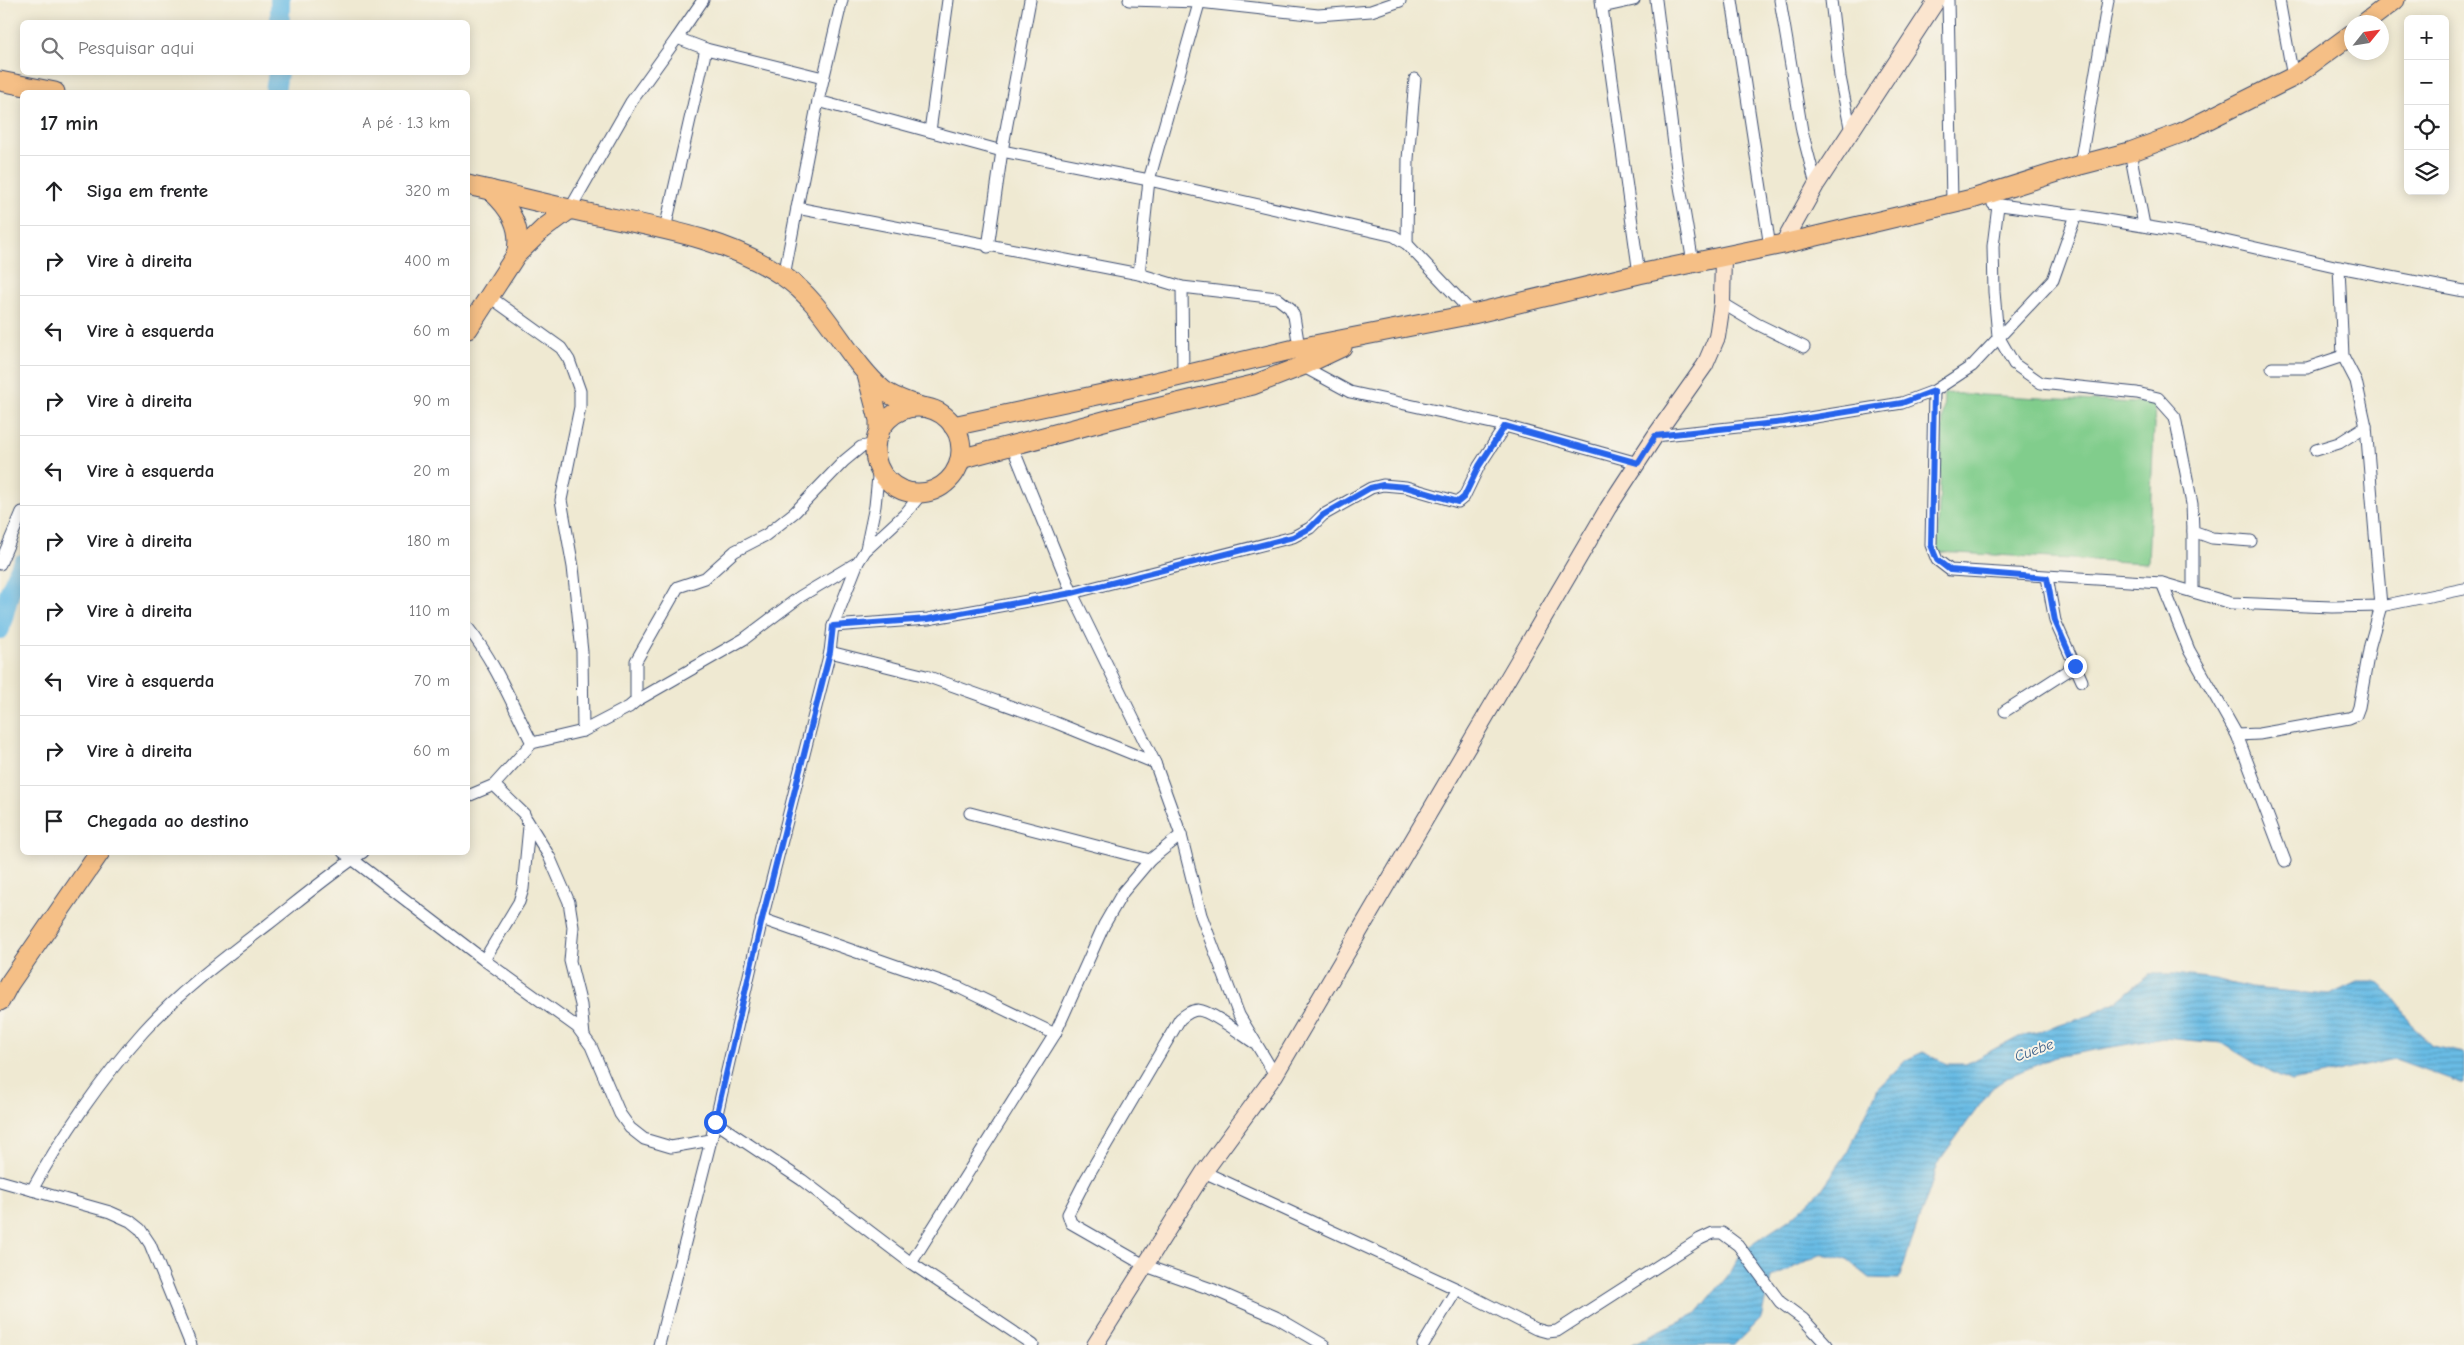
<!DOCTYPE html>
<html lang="pt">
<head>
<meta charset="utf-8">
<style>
	body { margin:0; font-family:"Comic Neue",sans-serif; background:#f6f6f6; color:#202124 }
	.controls { position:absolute; right:15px; top:15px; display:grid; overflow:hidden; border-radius:8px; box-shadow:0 2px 12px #0003 }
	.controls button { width:45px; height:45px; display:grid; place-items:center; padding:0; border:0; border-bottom:1px solid #e0e0e0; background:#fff; color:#202124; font:25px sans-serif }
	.compass { position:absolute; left:2344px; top:15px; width:45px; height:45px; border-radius:50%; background:#fff; box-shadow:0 2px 12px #0003; rotate:60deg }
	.stop { position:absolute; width:15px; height:15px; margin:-11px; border:4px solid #2563eb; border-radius:50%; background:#fff }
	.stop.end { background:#2563eb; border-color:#fff; box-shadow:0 1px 5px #0008 }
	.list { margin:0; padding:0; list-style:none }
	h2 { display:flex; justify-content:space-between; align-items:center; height:65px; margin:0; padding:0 20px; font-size:21px }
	h2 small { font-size:16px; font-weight:400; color:#757577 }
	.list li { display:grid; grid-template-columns:32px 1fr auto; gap:15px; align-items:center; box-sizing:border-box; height:70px; padding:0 20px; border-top:1px solid #e0e0e0 }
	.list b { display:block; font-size:19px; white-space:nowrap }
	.list em { font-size:16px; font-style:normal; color:#757577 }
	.icon { flex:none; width:28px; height:28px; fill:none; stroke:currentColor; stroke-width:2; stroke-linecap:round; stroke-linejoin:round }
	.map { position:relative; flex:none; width:2464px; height:1345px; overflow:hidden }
	.search { position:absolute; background:#fff; box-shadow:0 2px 12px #0003; left:20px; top:20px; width:450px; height:55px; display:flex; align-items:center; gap:12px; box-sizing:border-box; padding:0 18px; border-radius:8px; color:#757577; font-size:19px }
	.panel { position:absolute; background:#fff; box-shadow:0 2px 12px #0003; left:20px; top:90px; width:450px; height:765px; border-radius:8px }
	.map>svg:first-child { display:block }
</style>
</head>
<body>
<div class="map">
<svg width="2464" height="1345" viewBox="0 0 2464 1345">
	<defs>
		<pattern id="water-rules" width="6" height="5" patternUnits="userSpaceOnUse" patternTransform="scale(1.25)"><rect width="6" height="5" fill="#69bce5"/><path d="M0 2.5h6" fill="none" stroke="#5699bd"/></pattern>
	</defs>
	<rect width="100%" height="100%" fill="#f7f3e8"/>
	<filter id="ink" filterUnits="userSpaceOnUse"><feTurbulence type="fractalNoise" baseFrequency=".02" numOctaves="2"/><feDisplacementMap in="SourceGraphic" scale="10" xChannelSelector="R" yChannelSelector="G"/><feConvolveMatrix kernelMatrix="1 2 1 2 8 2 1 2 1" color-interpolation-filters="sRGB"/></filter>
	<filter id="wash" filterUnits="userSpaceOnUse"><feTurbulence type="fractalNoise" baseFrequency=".0096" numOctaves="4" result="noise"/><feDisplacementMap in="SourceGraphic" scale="20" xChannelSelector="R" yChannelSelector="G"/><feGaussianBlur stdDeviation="1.12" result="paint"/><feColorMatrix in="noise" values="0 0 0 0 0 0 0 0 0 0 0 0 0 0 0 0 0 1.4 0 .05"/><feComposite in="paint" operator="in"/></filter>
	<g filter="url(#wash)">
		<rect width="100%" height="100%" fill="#efe9d2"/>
		<!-- park -->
		<polygon fill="#81cd8c" stroke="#4e7e75" points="1944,393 2155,404 2148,563 1937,552"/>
		<!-- water -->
		<polygon fill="url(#water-rules)" stroke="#4276a2" points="2149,974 2175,974 2215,979 2250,988 2329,995 2357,982 2376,982 2395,998 2413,1028 2433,1046 2464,1053 2464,1084 2395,1059 2292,1082 2271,1073 2222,1043 2163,1038 2055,1057 2010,1076 1992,1088 1939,1161 1899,1279 1870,1278 1846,1259 1822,1254 1771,1278 1761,1318 1734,1345 1630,1345 1697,1313 1731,1272 1742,1251 1790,1219 1820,1192 1847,1153 1878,1088 1906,1060 1923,1052 1947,1064 1966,1064 2019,1036 2042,1031 2091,1015 2117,1001"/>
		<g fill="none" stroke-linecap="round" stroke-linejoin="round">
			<!-- river -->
			<g stroke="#69bce5" stroke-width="20">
				<polyline points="280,0 280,22"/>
				<polyline points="275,92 278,72"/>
				<polyline points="0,629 10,591 22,564"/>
			</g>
		</g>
	</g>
	<g filter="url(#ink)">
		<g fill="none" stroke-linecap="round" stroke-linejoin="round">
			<defs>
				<g id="street">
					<polyline points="1129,0 1199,2 1318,15 1371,11 1400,1"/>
					<polyline points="1601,0 1639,274"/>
					<polyline points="1656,0 1677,169 1693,263"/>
					<polyline points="1732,0 1770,247"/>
					<polyline points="1780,0 1802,131 1816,185"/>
					<polyline points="1831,0 1840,77 1851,132"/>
					<polyline points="1948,0 1952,202"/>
					<polyline points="2279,0 2293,77"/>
					<polyline points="1602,7 1634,0"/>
					<polyline points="677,38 703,0"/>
					<polyline points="818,101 1002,151 1149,180 1394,236 1407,244 1473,314"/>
					<polyline points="930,131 948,0"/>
					<polyline points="2130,152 2144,225"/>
					<polyline points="2080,165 2108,0"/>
					<polyline points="1993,204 2076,215 2203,236 2339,267 2464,291"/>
					<polyline points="1998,206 1993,246 1994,292 1998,336 2014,364 2041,383 2137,393 2158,398 2175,417 2192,504 2193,531 2212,538 2251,541"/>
					<polyline points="797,208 818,101 842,0"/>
					<polyline points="570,209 631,102 677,38 706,49"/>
					<polyline points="665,229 706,49 823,78"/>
					<polyline points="1407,244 1408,159 1415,79"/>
					<polyline points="988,247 1002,151 1030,0"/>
					<polyline points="1139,274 1149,180 1200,0"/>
					<polyline points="784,276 797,208 1139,274 1182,287 1277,298 1290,308 1294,316 1302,366 1350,392 1505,426 1638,463"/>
					<polyline points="1182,287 1183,375"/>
					<polyline points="490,297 561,348 569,360 580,391 580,407 561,500 573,567 582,652 583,731"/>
					<polyline points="1722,303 1757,324 1804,347"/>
					<polyline points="2272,368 2307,368 2343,356"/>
					<polyline points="1934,391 1931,545 1937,560 1950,570 2162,583"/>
					<polyline points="1655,436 1784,422 1902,403 1934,391 1972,366 2053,280 2076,215"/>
					<polyline points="1012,446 1072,593 1155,763"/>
					<polyline points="2316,450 2339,443 2366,426"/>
					<polyline points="866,549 875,506 879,467"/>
					<polyline points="0,564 22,512"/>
					<polyline points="2047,577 2055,621 2082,681"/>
					<polyline points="2193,592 2193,531"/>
					<polyline points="833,626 928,619 1072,593 1293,537 1310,528 1323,515 1371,488 1383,485 1406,487 1458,502 1464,497 1479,466 1505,426"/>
					<path d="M468 628C495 662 512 704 532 743"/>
					<polyline points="830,652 926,676 1054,722 1155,763 1181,835 1201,915 1217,957 1239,1015 1275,1075"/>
					<polyline points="636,701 636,661 678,587 705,578 735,551 766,535 795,512 844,461 861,447 876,444"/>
					<polyline points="2005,711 2075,666"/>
					<polyline points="2237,735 2259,734 2349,718 2356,715 2359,707 2370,645 2381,606 2366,426 2356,381 2343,356 2339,267"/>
					<polyline points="468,796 494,785 532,743 583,731 629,707 636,701 744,639 801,596 858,562"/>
					<polyline points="970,813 1150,860"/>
					<polyline points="527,820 549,856 569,902 573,927 570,961 581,1005 584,1036"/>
					<polyline points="343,852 484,960 577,1027 591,1046 620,1114 630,1128 644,1139 671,1147 711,1140"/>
					<polyline points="2285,861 2237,735 2189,650 2162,583 2231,603 2332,607 2381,606 2464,589"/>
					<polyline points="762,919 960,988 1055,1034"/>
					<polyline points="484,960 519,902 523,889 529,826 524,814 494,785"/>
					<path d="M1253 1042C1241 1034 1211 1011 1198 1010 1191 1010 1185 1015 1180 1019L1086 1179 1068 1214 1071 1223 1146 1266 1214 1290 1276 1317 1324 1345"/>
					<polyline points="715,1122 802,1180 911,1263 1033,1345"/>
					<polyline points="1204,1172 1457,1289 1536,1329 1547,1332 1557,1331 1700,1239 1713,1233 1722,1233 1738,1245 1780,1302 1803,1319 1827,1345"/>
					<polyline points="0,1181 110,1212 130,1221 140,1229 150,1244 191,1345"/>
					<path d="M32 1190C61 1137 102 1078 143 1032 179 992 223 959 266 926 298 901 329 875 363 852"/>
					<polyline points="911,1263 1055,1034 1104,925 1123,892 1150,860 1181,835"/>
					<polyline points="659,1345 711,1140 762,919 830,652 833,626 858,562 865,551 905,514 922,493"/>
					<polyline points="1423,1345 1457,1289"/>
				</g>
				<g id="secondary">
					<polyline points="1783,244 1816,185 1937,0"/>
					<polyline points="1095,1345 1204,1172 1275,1075 1608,508 1655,436 1705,365 1717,337 1722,303 1723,257"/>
				</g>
				<g id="primary">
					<polyline points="2366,22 2395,0"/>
					<polyline points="0,81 55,92"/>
					<path d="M468 185C511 195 554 206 597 215 660 228 728 239 783 276 826 304 845 357 883 390 893 398 908 402 921 407"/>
					<path d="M490 190C510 208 523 228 516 255"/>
					<polyline points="468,329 516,255 543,229 570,209"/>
					<polyline points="867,375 879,420 879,434"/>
					<circle cx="918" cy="450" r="43"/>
					<polyline points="953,426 1121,390 1299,348 1473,314 1639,274 1783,244 1972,199 2080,165 2130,152 2181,133 2293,77 2352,34"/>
					<polyline points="960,459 1119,417 1253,385 1302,366 1342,347"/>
					<polyline points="0,1001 9,984 100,852"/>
				</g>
			</defs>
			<!-- street casing -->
			<use href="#street" stroke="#3b4b6f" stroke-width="13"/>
			<!-- secondary casing -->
			<use href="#secondary" stroke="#3b4b6f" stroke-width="18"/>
			<!-- primary casing -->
			<use href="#primary" stroke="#3b4b6f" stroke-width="21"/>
			<!-- street -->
			<use href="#street" stroke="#fff" stroke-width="11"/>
			<!-- secondary -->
			<use href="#secondary" stroke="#fbe5cf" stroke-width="16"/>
			<!-- primary -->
			<use href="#primary" stroke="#f5bf86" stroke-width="19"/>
		</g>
	</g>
	<g fill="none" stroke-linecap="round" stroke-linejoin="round" filter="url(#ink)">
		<!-- route -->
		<polyline stroke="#2563eb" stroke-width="6" points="715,1122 762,919 830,652 833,626 928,619 1072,593 1293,537 1310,528 1323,515 1370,488 1383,485 1406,487 1458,502 1464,497 1479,466 1505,426 1638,463 1655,436 1784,422 1902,403 1934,391 1931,545 1937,560 1950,570 2047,578 2055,621 2075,666"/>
	</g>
	<g text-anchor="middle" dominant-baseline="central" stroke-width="4" stroke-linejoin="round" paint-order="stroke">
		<!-- water labels -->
		<g font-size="15" font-style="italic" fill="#325986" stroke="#f7f3e8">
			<text transform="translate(2034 1050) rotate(-20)">Cuebe</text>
		</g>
	</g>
</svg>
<div class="controls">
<button>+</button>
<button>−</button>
<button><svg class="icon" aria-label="locate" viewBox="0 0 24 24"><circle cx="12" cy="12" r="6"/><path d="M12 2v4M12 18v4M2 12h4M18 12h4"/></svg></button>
<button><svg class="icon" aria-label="layers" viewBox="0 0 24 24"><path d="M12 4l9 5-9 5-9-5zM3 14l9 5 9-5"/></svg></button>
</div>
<svg class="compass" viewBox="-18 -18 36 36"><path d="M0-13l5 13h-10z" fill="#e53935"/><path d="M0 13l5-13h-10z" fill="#757577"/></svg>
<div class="stop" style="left:715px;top:1122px"></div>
<div class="stop end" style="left:2075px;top:666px"></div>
<div class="search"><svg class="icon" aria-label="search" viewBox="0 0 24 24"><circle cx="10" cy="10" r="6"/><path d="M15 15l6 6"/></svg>Pesquisar aqui</div>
<section class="panel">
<h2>17 min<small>A pé · 1.3 km</small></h2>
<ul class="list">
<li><svg class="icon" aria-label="ahead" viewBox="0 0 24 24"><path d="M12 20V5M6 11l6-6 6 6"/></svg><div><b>Siga em frente</b></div><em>320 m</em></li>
<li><svg class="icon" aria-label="right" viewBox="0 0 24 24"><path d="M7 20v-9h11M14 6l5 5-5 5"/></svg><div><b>Vire à direita</b></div><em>400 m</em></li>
<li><svg class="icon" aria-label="left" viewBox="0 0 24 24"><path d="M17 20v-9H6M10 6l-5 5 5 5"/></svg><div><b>Vire à esquerda</b></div><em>60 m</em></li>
<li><svg class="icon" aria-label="right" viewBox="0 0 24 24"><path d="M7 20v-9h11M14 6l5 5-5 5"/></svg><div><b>Vire à direita</b></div><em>90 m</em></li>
<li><svg class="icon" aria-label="left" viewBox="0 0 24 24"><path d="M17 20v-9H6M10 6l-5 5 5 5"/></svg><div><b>Vire à esquerda</b></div><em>20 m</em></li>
<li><svg class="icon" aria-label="right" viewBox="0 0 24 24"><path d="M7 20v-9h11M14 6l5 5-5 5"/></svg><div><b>Vire à direita</b></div><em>180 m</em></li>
<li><svg class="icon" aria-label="right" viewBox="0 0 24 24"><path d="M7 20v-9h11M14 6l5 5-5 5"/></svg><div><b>Vire à direita</b></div><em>110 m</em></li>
<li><svg class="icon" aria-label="left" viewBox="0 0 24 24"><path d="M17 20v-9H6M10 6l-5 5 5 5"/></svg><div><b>Vire à esquerda</b></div><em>70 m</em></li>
<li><svg class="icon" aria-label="right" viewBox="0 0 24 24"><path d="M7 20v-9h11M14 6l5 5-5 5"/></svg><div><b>Vire à direita</b></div><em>60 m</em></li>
<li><svg class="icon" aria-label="arrive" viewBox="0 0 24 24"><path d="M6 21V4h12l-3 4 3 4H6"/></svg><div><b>Chegada ao destino</b></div></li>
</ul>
</section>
</div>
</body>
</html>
